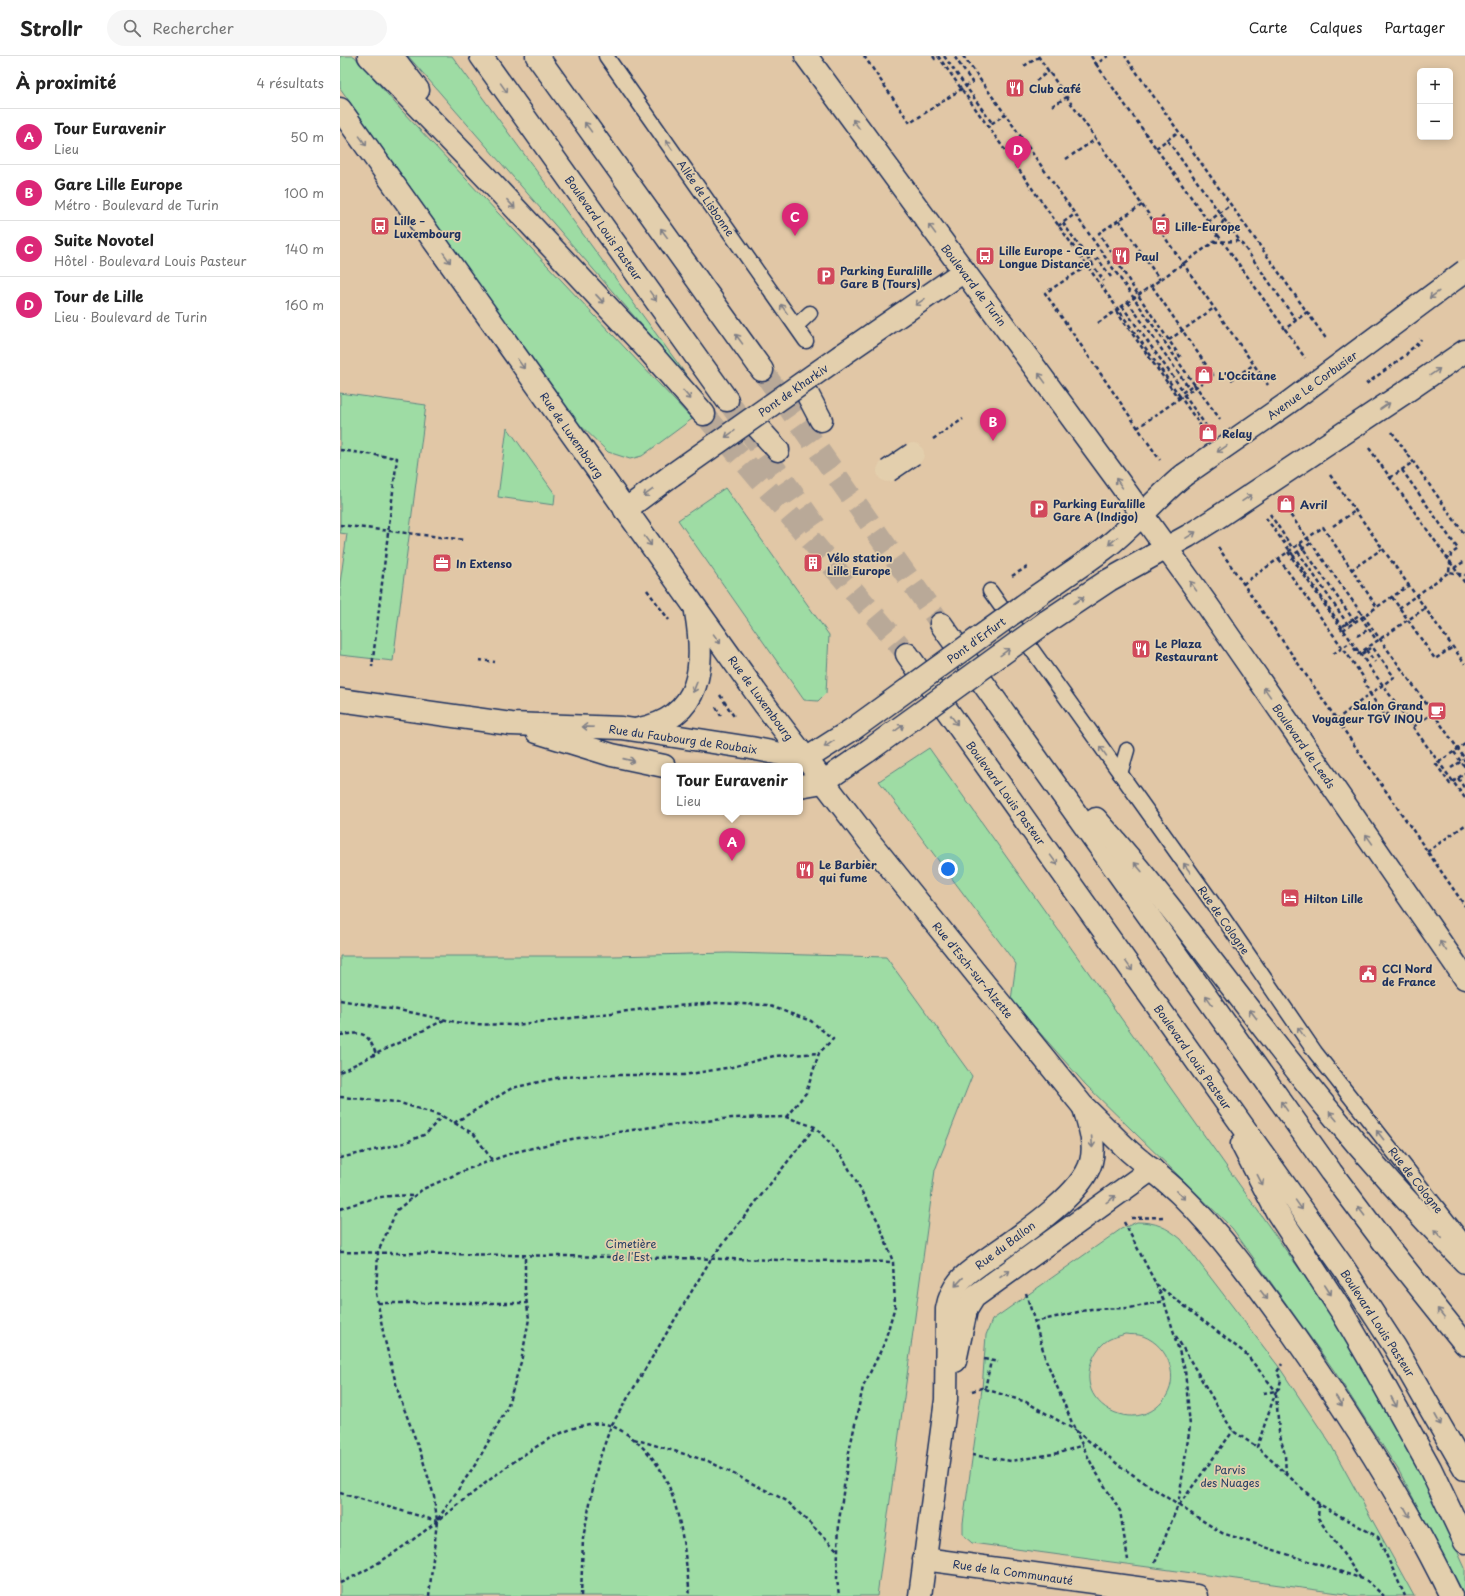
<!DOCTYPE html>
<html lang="fr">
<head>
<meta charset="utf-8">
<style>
	body { margin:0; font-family:"Playpen Sans",sans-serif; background:#f6f6f6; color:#222 }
	.controls { position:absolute; right:12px; top:12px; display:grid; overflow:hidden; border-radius:6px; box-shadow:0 2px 10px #0003 }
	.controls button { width:36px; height:36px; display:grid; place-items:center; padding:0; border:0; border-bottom:1px solid #e0e0e0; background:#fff; color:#222; font:20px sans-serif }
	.you { position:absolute; left:608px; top:813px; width:14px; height:14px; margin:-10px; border:3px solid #fff; border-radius:50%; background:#1a73e8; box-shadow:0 0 0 6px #1a73e833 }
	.badge { display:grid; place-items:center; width:26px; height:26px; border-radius:50%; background:#db2777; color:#fff; font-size:13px; font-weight:700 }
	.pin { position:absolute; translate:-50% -33px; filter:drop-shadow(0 1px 2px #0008) }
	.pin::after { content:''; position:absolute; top:21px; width:14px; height:12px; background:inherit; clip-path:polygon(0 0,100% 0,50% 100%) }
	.popup { position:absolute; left:321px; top:707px; width:142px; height:52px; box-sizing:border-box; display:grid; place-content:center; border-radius:6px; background:#fff; filter:drop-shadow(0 1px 3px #0005); font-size:13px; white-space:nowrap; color:#767676 }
	.popup b { font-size:15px; color:#222 }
	.popup::after { content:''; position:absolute; left:50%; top:100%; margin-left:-8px; border:8px solid transparent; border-top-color:#fff }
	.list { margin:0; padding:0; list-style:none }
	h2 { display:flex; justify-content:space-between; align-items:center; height:52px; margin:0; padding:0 16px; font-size:17px }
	h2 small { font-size:13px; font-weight:400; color:#767676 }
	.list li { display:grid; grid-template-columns:26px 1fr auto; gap:12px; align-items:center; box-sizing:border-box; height:56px; padding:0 16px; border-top:1px solid #e0e0e0 }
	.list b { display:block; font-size:15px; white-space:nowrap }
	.list p { margin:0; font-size:13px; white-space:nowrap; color:#767676 }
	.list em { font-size:13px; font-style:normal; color:#767676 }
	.icon { flex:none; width:22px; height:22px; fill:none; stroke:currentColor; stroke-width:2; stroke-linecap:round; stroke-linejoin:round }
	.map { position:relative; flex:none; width:1125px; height:1540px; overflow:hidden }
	header { display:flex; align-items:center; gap:24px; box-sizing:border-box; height:56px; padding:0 20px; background:#fff; border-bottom:1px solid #e0e0e0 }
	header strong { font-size:19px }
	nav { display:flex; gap:22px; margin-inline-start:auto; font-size:14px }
	.search { width:280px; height:36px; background:#f6f6f6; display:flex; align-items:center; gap:10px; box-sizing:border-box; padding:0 14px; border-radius:22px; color:#767676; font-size:15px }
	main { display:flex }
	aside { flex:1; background:#fff }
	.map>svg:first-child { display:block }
</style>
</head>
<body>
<header>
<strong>Strollr</strong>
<div class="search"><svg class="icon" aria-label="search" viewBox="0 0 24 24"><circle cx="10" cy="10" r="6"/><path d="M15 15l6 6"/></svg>Rechercher</div>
<nav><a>Carte</a><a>Calques</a><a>Partager</a></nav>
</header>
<main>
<aside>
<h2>À proximité<small>4 résultats</small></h2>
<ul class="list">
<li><span class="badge">A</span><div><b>Tour Euravenir</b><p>Lieu</p></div><em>50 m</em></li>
<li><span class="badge">B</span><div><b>Gare Lille Europe</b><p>Métro · Boulevard de Turin</p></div><em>100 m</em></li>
<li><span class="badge">C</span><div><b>Suite Novotel</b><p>Hôtel · Boulevard Louis Pasteur</p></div><em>140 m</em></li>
<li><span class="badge">D</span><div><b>Tour de Lille</b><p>Lieu · Boulevard de Turin</p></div><em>160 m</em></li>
</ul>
</aside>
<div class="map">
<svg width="1125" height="1540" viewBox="0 0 1125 1540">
	<rect width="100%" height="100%" fill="#e1c7a6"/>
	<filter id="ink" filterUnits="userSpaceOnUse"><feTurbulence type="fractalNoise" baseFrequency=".025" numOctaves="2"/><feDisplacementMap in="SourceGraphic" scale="8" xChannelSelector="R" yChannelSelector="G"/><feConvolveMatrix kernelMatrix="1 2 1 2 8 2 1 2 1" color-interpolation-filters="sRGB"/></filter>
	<g filter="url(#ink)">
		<!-- green -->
		<g fill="#9edca4" stroke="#5c8681" fill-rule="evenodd">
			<polygon points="0,0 14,0 62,55 352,363 302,400 290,403 268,396 235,364 0,32"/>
			<polygon points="68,0 112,0 353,328"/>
			<polygon points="0,337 86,349 53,605 0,599 0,527 7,478 0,477"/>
			<polygon points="167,371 215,438 214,449 158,441"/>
			<polygon points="385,432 489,579 486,637 478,645 464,644 338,464"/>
			<polygon points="589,692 992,1259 1036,1336 1091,1437 1125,1512 1125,1540 1059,1415 993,1313 892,1172 745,1028 671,944 676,908 539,725"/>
			<polygon points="388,897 546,901 632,1020 595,1114 537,1540 0,1540 0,900 274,900"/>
			<path d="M797 1166C816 1166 826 1171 841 1183L939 1311 991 1389 1074 1540H1011L1006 1538 632 1487 623 1479V1467L642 1333 646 1279 652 1264 781 1173ZM785 1278C791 1279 798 1278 803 1280 829 1290 841 1323 823 1345 804 1368 771 1363 755 1341 742 1323 751 1295 768 1284 773 1281 780 1280 785 1278Z"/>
		</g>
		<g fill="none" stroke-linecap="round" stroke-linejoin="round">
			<!-- highway-tunnel -->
			<g stroke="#b9a998" stroke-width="22" stroke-dasharray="22 11" stroke-linecap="butt">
				<polyline points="422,314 601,568"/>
				<polyline points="387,344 477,472"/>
				<polyline points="364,358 567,598"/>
			</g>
			<defs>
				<g id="lane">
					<polyline points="266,0 466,285"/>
					<polyline points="456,270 470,257"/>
					<polyline points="650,535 877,853 975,996 1125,1187"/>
					<polyline points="780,718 787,694"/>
				</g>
				<g id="street">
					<polyline points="502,299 624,215"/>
					<polyline points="462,328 481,364"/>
					<polyline points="411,364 438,394"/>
					<polyline points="285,454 332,419"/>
					<polyline points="584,1503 856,1540"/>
				</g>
				<g id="secondary">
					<path d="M0 53 425 649 529 785 742 1049C758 1064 773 1080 789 1095 806 1110 825 1123 841 1139 883 1180 918 1230 952 1277 1011 1361 1066 1447 1111 1540"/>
					<polyline points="1064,337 1125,295"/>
					<path d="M691 544C715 527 740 511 764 493 793 471 816 442 844 419"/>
					<polyline points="706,566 769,524 848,480 875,463"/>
					<polyline points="0,644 171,668 282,672 411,692 466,703"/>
					<path d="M299 673C363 661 365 609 356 556"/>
					<polyline points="197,676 272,699 324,710"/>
					<polyline points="466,703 513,673"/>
					<polyline points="460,730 483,726 528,695"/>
					<polyline points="615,1305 626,1254 634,1241 812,1113"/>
					<path d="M580 1540 606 1344 607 1253C612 1226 626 1218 647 1203 676 1182 742 1140 751 1106 756 1088 749 1069 744 1052"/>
				</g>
				<polyline id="primary" points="466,0 776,422 868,550 1125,922"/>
				<g id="highway">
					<polyline points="29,0 144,119 309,295 364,358"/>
					<polyline points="52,0 78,34"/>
					<polyline points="141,0 387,344"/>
					<polyline points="197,0 422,314"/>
					<polyline points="601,568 991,1116 1046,1189 1125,1288"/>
					<polyline points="567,598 1003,1211 1055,1291 1125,1413"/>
					<path d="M756 763C838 855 908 956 986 1051 1030 1105 1076 1156 1125 1206"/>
					<polyline points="902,1088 937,1156 1002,1256 1034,1311 1090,1412 1125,1486"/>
				</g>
			</defs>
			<!-- lane casing -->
			<use href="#lane" stroke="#1b2f5e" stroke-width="17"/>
			<!-- street casing -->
			<use href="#street" stroke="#1b2f5e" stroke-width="25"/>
			<!-- secondary casing -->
			<use href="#secondary" stroke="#1b2f5e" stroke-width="25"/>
			<!-- primary casing -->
			<use href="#primary" stroke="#1b2f5e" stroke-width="25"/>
			<!-- highway casing -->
			<use href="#highway" stroke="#1b2f5e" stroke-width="25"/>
			<!-- path -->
			<g stroke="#1b2f5e" stroke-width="2.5" stroke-dasharray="4 3" stroke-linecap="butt">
				<polyline points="524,0 570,67 632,26 614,0"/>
				<polyline points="593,0 595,3 599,1"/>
				<polyline points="598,0 839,339 854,328 665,58"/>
				<polyline points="604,0 652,67"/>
				<polyline points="623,0 665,58 647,71"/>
				<polyline points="698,0 928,329"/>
				<polyline points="751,0 756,8 768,0"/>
				<polyline points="756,8 945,273 967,256 785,0"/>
				<polyline points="684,10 699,1"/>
				<polyline points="696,25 709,15"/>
				<polyline points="712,50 727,41"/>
				<polyline points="816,92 838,76"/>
				<polyline points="726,103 756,83"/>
				<polyline points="802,149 759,177 798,239 841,302"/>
				<polyline points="884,163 900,185"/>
				<polyline points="779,164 820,224"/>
				<polyline points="868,166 890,149"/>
				<polyline points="723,167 764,225"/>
				<polyline points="815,167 826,159"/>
				<polyline points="718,170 735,158"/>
				<polyline points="874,186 900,185 956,264"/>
				<polyline points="771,221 758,203 705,237 820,404"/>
				<polyline points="788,246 849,332"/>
				<polyline points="782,250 844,336"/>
				<polyline points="776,255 839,343"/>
				<polyline points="967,256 987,284"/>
				<polyline points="758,267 874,186 884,163 828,85"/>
				<polyline points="945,273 965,302"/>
				<polyline points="829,284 874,252"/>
				<polyline points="891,324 913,309"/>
				<polyline points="854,328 880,363"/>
				<path d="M1026 328 1066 299C1070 292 1077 290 1081 283"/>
				<polyline points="839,339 863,373"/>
				<polyline points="844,339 867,371"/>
				<polyline points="797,372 873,319 812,230"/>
				<polyline points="1052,376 1125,479"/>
				<polyline points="593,383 623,363"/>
				<polyline points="1029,392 1125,527"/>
				<polyline points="0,394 57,402 32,611"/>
				<polyline points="1062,414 1118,493 1111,498 1109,516"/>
				<polyline points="990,419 1125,608"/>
				<polyline points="1050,422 1073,406"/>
				<polyline points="930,458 953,493"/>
				<polyline points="926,462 953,499 971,487 943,449"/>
				<polyline points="0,469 125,484"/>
				<polyline points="993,470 1015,455"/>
				<polyline points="960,488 1015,566"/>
				<polyline points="878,491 1125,850"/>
				<polyline points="948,496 1005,578"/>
				<polyline points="958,496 1009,570"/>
				<polyline points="953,499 1016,592 1073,671 1093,657 971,487"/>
				<polyline points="939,503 1022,619 1030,638 1054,621 1031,589"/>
				<polyline points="1114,512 1125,505"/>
				<polyline points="1011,514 1042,493"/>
				<polyline points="672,520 687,511 690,511"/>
				<polyline points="903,528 983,471 1037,551"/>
				<polyline points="307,534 329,564"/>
				<polyline points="1052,541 1095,603 1113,591"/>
				<polyline points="1059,552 1109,516 1125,519"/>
				<polyline points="1021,561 1037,585"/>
				<polyline points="1003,570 1022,557"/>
				<polyline points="1003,574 1068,530"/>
				<polyline points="1017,580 1029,573"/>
				<polyline points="1014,592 1018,598 1084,553"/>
				<polyline points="1026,594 1035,606"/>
				<polyline points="993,598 1011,586"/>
				<polyline points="1022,598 1030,592"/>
				<polyline points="139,604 155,606"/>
				<polyline points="380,639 395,662"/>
				<polyline points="376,651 381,660"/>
				<polyline points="1093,657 1125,703"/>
				<polyline points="996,664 1030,638 1045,660 1052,655"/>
				<polyline points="1073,671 1125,742"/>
				<polyline points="1125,688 1096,708 1110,728 1125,717"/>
				<polyline points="1114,696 1125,711"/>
				<polyline points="1111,712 1125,703"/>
				<polyline points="1118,722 1125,733"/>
				<polyline points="1087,796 1125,769"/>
				<polyline points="0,944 69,956 125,968 175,969 312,952 376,947 427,949 471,965 493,983 479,997 466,1037 446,1061"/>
				<path d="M0 979C23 976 27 975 36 998"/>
				<polyline points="0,1016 104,964"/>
				<polyline points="0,1041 57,1046 102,1060 134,1078 152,1104"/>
				<polyline points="114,1067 172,1032 221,1021 264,1019 344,1019 392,1011 434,1000 479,997"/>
				<polyline points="0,1102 64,1087 86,1078 102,1060"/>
				<path d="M0 1153C29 1143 42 1138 74 1140"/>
				<polyline points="791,1162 824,1161"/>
				<polyline points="784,1166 816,1228 906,1298 936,1335 917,1391 979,1448 1038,1481 1065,1540"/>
				<polyline points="0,1196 553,1206"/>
				<polyline points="816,1228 824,1245 834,1277 882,1358 893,1375 917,1391"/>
				<polyline points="686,1237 706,1304 735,1374 780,1410 838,1449"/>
				<polyline points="38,1247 187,1247"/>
				<polyline points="694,1266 751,1253 790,1252 824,1245"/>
				<polyline points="835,1282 845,1314 850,1370 838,1449"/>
				<polyline points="644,1303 658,1306"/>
				<polyline points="645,1333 651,1305"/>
				<polyline points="632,1335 642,1332 686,1346 735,1374 753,1411 780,1455 788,1504"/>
				<polyline points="923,1337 936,1335 939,1332 941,1324 937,1316 942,1308"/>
				<polyline points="936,1338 939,1376 945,1399 946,1419"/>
				<polyline points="294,1383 368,1405 447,1445 498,1495"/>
				<polyline points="632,1399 671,1405 719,1397 743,1389"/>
				<polyline points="0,1437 97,1465"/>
				<polyline points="979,1448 978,1462 1021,1523"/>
				<polyline points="839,1449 893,1375"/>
				<polyline points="98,1463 137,1406 167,1352 181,1306 189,1263 185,1234 185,1199"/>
				<polyline points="815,1507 838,1449 882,1477 1026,1524 1044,1540"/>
				<path d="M0 1527C38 1510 71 1486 104 1460 139 1434 227 1352 272 1370 281 1374 291 1380 298 1387 313 1400 326 1419 332 1439 343 1471 346 1506 350 1540"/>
				<polyline points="89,1540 97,1465 94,1440 81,1398 59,1339 44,1281 36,1237 38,1196 57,1154 83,1133 128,1113 175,1096 232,1083 312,1071 392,1062 446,1061 475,1071 503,1102 539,1167 553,1206 555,1250 544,1288 523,1331 509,1396 499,1465 497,1523 499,1540"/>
				<polyline points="241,1540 243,1482 258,1407 271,1370 371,1203 475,1071"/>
			</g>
			<!-- lane -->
			<use href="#lane" stroke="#e3cfad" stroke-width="14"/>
			<!-- street -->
			<use href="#street" stroke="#e3cfad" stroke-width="22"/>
			<!-- secondary -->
			<use href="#secondary" stroke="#e3cfad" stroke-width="22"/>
			<!-- primary -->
			<use href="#primary" stroke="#e3cfad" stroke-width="22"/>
			<!-- highway -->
			<use href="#highway" stroke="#e3cfad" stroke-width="22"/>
			<defs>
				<g id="street-bridge">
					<polyline points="548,415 573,398"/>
					<polyline points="332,419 502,299"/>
				</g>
				<g id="secondary-bridge">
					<polyline points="844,419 948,347 1125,215"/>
					<polyline points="875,463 1064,337"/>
					<polyline points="513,673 691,544"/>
					<polyline points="528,695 706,566"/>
				</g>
			</defs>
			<!-- street-bridge casing -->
			<use href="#street-bridge" stroke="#1b2f5e" stroke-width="25" stroke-linecap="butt"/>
			<!-- secondary-bridge casing -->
			<use href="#secondary-bridge" stroke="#1b2f5e" stroke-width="25" stroke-linecap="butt"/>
			<!-- street-bridge -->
			<use href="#street-bridge" stroke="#e3cfad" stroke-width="22"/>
			<!-- secondary-bridge -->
			<use href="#secondary-bridge" stroke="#e3cfad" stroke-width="22"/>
		</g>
		<!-- one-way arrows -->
		<defs><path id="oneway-shaft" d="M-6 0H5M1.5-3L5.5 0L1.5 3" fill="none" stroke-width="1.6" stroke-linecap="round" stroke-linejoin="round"/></defs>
		<g stroke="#7f7f86">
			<use href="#oneway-shaft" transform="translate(164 32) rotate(55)"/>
			<use href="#oneway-shaft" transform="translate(516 68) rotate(-126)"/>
			<use href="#oneway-shaft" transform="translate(248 71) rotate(-126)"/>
			<use href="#oneway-shaft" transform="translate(23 85) rotate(54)"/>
			<use href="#oneway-shaft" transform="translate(329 89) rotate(-125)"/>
			<use href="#oneway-shaft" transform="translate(171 148) rotate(47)"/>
			<use href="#oneway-shaft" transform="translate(592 173) rotate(-126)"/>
			<use href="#oneway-shaft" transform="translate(324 177) rotate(-126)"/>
			<use href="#oneway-shaft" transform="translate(107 202) rotate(55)"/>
			<use href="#oneway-shaft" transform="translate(1094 239) rotate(143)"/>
			<use href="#oneway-shaft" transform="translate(313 240) rotate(55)"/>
			<use href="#oneway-shaft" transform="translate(260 243) rotate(47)"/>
			<use href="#oneway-shaft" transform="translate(580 246) rotate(146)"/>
			<use href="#oneway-shaft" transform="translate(444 253) rotate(-125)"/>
			<use href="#oneway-shaft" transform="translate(399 283) rotate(-126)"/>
			<use href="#oneway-shaft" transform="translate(181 308) rotate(55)"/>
			<use href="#oneway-shaft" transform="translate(1095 316) rotate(-35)"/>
			<use href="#oneway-shaft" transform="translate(702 322) rotate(-126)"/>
			<use href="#oneway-shaft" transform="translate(347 339) rotate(49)"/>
			<use href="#oneway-shaft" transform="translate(1045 350) rotate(-34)"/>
			<use href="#oneway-shaft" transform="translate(390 378) rotate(145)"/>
			<use href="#oneway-shaft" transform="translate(882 393) rotate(146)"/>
			<use href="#oneway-shaft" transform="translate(779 427) rotate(-125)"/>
			<use href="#oneway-shaft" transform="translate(308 437) rotate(144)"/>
			<use href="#oneway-shaft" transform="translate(907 442) rotate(-34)"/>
			<use href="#oneway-shaft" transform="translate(851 479) rotate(-32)"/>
			<use href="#oneway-shaft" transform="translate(308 485) rotate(54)"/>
			<use href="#oneway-shaft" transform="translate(773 485) rotate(139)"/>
			<use href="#oneway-shaft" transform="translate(853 530) rotate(-126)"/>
			<use href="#oneway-shaft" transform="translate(739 544) rotate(-33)"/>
			<use href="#oneway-shaft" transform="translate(377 583) rotate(54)"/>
			<use href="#oneway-shaft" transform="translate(665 596) rotate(-36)"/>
			<use href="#oneway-shaft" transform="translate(355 631) rotate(112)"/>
			<use href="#oneway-shaft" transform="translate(927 636) rotate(-125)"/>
			<use href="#oneway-shaft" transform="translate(614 664) rotate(54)"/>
			<use href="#oneway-shaft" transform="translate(248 671) rotate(-178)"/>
			<use href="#oneway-shaft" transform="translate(559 672) rotate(-36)"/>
			<use href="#oneway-shaft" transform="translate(489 688) rotate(146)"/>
			<use href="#oneway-shaft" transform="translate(763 695) rotate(-125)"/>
			<use href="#oneway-shaft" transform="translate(289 704) rotate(13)"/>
			<use href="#oneway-shaft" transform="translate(1029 783) rotate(-125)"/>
			<use href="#oneway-shaft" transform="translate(714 804) rotate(54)"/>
			<use href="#oneway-shaft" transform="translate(798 811) rotate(-130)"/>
			<use href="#oneway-shaft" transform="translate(847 812) rotate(-126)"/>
			<use href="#oneway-shaft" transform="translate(1103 890) rotate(-125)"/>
			<use href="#oneway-shaft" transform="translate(789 910) rotate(55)"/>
			<use href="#oneway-shaft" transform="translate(869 944) rotate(-125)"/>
			<use href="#oneway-shaft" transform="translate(913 958) rotate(-128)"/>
			<use href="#oneway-shaft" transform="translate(961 976) rotate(-125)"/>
			<use href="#oneway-shaft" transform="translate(944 1050) rotate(-125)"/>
			<use href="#oneway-shaft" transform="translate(993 1060) rotate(-130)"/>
			<use href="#oneway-shaft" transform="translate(1040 1079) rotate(-128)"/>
			<use href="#oneway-shaft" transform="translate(752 1086) rotate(86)"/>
			<use href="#oneway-shaft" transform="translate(920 1124) rotate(63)"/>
			<use href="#oneway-shaft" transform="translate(841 1139) rotate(45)"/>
			<use href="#oneway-shaft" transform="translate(771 1143) rotate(-36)"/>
			<use href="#oneway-shaft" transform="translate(959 1149) rotate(55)"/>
			<use href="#oneway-shaft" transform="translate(1021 1155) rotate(-127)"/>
			<use href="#oneway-shaft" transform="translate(1098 1178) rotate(-134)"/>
			<use href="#oneway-shaft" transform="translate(665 1218) rotate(-35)"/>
			<use href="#oneway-shaft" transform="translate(619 1226) rotate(133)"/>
			<use href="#oneway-shaft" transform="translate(988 1234) rotate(57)"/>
			<use href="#oneway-shaft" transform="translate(924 1239) rotate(52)"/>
			<use href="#oneway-shaft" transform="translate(1101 1257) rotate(-129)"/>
			<use href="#oneway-shaft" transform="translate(999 1345) rotate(57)"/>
			<use href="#oneway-shaft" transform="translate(1054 1346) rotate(61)"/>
			<use href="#oneway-shaft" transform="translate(1098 1364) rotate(61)"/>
			<use href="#oneway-shaft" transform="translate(1067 1456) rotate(61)"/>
		</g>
	</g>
	<!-- icons -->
	<defs>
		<symbol id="restaurant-square" viewBox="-11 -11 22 22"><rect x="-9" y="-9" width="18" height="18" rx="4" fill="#d1495b" stroke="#e3cfad"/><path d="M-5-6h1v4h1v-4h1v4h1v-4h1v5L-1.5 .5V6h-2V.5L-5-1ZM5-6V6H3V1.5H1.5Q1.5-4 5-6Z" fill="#fff"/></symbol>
		<symbol id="bus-square" viewBox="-11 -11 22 22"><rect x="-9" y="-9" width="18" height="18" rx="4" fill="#d1495b" stroke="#e3cfad"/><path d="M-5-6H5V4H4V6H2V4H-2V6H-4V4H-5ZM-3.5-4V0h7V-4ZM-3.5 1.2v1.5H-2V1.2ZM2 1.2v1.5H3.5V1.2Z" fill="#fff"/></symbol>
		<symbol id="station-square" viewBox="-11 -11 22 22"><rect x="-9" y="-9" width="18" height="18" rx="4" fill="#d1495b" stroke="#e3cfad"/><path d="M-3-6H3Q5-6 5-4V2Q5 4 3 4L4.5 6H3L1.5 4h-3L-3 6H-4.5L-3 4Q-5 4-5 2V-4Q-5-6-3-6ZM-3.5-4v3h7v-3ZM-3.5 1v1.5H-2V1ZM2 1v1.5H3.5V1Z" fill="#fff"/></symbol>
		<symbol id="parking-square" viewBox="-11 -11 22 22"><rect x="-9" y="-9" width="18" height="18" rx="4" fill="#d1495b" stroke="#e3cfad"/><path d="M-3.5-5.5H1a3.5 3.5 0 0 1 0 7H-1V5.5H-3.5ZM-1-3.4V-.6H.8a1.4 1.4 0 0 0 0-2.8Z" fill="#fff"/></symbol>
		<symbol id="shop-square" viewBox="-11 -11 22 22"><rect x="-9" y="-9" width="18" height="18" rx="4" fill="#d1495b" stroke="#e3cfad"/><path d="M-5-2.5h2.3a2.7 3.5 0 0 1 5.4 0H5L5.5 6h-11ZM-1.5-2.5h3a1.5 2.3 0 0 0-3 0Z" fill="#fff"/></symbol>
		<symbol id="office-square" viewBox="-11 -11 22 22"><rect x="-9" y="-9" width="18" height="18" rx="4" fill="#d1495b" stroke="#e3cfad"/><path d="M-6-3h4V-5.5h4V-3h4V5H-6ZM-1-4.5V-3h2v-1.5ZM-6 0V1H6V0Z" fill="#fff"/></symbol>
		<symbol id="building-square" viewBox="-11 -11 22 22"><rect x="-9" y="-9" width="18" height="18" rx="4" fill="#d1495b" stroke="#e3cfad"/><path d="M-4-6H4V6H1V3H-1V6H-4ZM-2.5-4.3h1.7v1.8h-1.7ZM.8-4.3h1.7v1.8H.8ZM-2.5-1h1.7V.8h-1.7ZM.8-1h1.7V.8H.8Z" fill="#fff"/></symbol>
		<symbol id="cafe-square" viewBox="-11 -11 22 22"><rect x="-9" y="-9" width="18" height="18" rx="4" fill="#d1495b" stroke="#e3cfad"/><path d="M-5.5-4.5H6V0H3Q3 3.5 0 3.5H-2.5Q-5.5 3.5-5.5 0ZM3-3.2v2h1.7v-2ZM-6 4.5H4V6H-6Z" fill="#fff"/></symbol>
		<symbol id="hotel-square" viewBox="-11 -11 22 22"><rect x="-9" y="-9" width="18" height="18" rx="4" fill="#d1495b" stroke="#e3cfad"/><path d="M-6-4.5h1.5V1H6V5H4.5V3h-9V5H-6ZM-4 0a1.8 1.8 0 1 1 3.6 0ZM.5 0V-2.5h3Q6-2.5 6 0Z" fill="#fff"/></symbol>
		<symbol id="civic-square" viewBox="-11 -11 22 22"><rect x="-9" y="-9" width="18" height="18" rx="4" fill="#d1495b" stroke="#e3cfad"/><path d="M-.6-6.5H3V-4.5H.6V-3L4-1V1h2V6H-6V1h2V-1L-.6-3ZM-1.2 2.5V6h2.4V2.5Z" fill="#fff"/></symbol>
	</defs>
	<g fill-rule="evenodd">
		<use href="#restaurant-square" x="664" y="21" width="22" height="22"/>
		<use href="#bus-square" x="29" y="159" width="22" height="22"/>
		<use href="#station-square" x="810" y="159" width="22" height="22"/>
		<use href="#bus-square" x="634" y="189" width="22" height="22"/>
		<use href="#restaurant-square" x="770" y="189" width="22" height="22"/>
		<use href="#parking-square" x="475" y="209" width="22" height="22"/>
		<use href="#shop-square" x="853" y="308" width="22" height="22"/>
		<use href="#shop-square" x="857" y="366" width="22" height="22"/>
		<use href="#shop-square" x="935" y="437" width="22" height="22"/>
		<use href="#parking-square" x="688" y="442" width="22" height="22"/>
		<use href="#office-square" x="91" y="496" width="22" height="22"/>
		<use href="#building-square" x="462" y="496" width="22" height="22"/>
		<use href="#restaurant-square" x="790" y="582" width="22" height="22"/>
		<use href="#cafe-square" x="1086" y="644" width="22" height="22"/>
		<use href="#restaurant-square" x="454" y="803" width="22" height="22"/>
		<use href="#hotel-square" x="939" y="831" width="22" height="22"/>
		<use href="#civic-square" x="1017" y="907" width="22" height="22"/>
	</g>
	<g text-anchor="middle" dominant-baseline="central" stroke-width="3.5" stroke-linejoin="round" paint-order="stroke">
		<!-- poi labels -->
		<g font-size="11" font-weight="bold" fill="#1b2f5e" stroke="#e3cfad" text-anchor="start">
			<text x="689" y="32">Club café</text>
			<text x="54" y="164">Lille –<tspan x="54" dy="13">Luxembourg</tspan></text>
			<text x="835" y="170">Lille-Europe</text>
			<text x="659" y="194">Lille Europe - Car<tspan x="659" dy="13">Longue Distance</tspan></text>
			<text x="795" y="200">Paul</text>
			<text x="500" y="214">Parking Euralille<tspan x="500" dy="13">Gare B (Tours)</tspan></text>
			<text x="878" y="319">L'Occitane</text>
			<text x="882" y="377">Relay</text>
			<text x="713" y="447">Parking Euralille<tspan x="713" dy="13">Gare A (Indigo)</tspan></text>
			<text x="960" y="448">Avril</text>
			<text x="487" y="501">Vélo station<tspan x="487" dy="13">Lille Europe</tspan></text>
			<text x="116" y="507">In Extenso</text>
			<text x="815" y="587">Le Plaza<tspan x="815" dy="13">Restaurant</tspan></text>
			<text x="1083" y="649" text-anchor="end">Salon Grand<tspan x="1083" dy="13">Voyageur TGV INOU</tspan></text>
			<text x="479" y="808">Le Barbier<tspan x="479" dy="13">qui fume</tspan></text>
			<text x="964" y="842">Hilton Lille</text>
			<text x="1042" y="912">CCI Nord<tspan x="1042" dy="13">de France</tspan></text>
		</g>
		<!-- street labels -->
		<g font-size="11" fill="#1b2f5e" stroke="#e3cfad">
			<text transform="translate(366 142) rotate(55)">Allée de Lisbonne</text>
			<text transform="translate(264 172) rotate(55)">Boulevard Louis Pasteur</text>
			<text transform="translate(634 229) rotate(53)">Boulevard de Turin</text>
			<text transform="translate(972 329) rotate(-36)">Avenue Le Corbusier</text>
			<text transform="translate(453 334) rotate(-35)">Pont de Kharkiv</text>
			<text transform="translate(232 379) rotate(55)">Rue de Luxembourg</text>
			<text transform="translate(636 584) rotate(-36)">Pont d'Erfurt</text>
			<text transform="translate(421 642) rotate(54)">Rue de Luxembourg</text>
			<text transform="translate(343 683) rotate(8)">Rue du Faubourg de Roubaix</text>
			<text transform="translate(964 690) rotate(55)">Boulevard de Leeds</text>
			<text transform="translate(666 737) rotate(54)">Boulevard Louis Pasteur</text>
			<text transform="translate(884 864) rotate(55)">Rue de Cologne</text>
			<text transform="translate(633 914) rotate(51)">Rue d'Esch-sur-Alzette</text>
			<text transform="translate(853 1001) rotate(55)">Boulevard Louis Pasteur</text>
			<text transform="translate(1076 1124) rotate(52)">Rue de Cologne</text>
			<text transform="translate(665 1189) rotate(-37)">Rue du Ballon</text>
			<text transform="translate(1038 1267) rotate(57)">Boulevard Louis Pasteur</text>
			<text transform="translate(673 1516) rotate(8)">Rue de la Communauté</text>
		</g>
		<!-- park labels -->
		<g font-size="11" fill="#284065" stroke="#e3cfad">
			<text x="291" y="1187">Cimetière<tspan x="291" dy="13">de l'Est</tspan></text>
			<text x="890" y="1413">Parvis<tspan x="890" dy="13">des Nuages</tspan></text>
		</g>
	</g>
</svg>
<div class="controls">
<button>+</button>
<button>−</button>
</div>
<div class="you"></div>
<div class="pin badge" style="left:392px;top:805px">A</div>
<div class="popup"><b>Tour Euravenir</b>Lieu</div>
<div class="pin badge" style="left:653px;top:385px">B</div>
<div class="pin badge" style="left:455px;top:180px">C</div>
<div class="pin badge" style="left:678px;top:113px">D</div>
</div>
</main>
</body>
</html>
